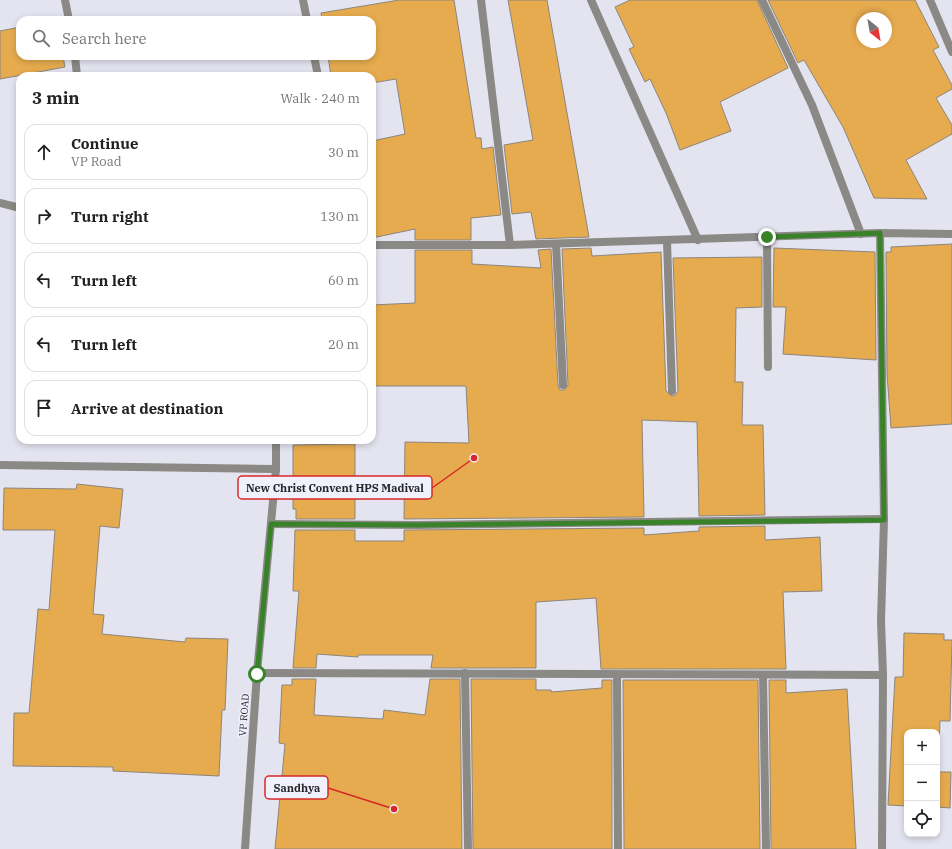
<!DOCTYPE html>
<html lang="en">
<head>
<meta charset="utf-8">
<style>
	body { margin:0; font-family:"IBM Plex Serif",serif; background:#f2f2f2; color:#222 }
	.controls { position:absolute; right:12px; bottom:12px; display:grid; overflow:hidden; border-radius:8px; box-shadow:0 2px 6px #0003 }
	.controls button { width:36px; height:36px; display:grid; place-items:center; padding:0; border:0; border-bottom:1px solid #e0e0e0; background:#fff; color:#222; font:20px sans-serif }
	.compass { position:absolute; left:856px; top:12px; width:36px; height:36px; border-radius:50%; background:#fff; box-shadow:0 2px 6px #0003; rotate:149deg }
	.stop { position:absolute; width:12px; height:12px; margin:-9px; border:3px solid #39822a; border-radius:50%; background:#fff }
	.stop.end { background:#39822a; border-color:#fff; box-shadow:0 1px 4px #0008 }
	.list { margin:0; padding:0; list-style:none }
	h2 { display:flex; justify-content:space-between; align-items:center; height:52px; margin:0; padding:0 16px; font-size:17px }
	h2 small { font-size:13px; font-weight:400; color:#767676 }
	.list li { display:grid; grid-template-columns:26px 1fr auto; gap:12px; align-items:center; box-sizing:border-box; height:56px; margin:0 8px 8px; padding:0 8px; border:1px solid #e0e0e0; border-radius:12px }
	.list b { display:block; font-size:15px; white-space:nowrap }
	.list p { margin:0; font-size:13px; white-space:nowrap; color:#767676 }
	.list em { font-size:13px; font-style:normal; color:#767676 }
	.icon { flex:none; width:22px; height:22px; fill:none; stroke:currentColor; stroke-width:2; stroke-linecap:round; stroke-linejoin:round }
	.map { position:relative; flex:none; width:952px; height:849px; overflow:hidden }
	.search { position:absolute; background:#fff; box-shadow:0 2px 6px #0003; left:16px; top:16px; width:360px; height:44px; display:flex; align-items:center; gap:10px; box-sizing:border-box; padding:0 14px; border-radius:12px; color:#767676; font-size:15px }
	.panel { position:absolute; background:#fff; box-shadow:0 2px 6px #0003; left:16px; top:72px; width:360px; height:372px; border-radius:12px }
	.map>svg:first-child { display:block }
</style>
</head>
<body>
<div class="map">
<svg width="952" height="849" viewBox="0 0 952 849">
	<rect width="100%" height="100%" fill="#e3e4ef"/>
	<!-- building -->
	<g fill="#e6ab4e" stroke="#8c857c" fill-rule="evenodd">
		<polygon points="399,0 454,0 476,138 481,138 482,149 493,147 501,215 471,218 471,240 415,240 415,229 372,238 372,141 405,134 396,79 372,83 372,76 331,76 328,56 372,56 372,20 322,20 321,13"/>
		<polygon points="508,0 547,0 589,237 536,239 531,212 512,214 504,145 533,140"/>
		<polygon points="630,0 757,0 788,68 720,102 731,131 680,150 666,113 650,79 645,82 629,49 634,47 615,7"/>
		<path d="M768 0H915L939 47 933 50 952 85V89L936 98 952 125V134L906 160 927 199 874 198 843 127 804 60 798 63ZM862 18H886V42H862Z"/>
		<polygon points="20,27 20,56 63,56 65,67 0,79 0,31"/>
		<polygon points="952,244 952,424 891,428 887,374 886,252 891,252 891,247"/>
		<polygon points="591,248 592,256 661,252 666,391 672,396 675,395 678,391 673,258 762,257 762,307 736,308 735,382 743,382 742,425 763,425 765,515 699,516 697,422 642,420 644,517 404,519 405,442 469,443 466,386 372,386 372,305 415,303 415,250 472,250 472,264 541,268 538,250 551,249 558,385 560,390 564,390 568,385 562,249"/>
		<polygon points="774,248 875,252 876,360 783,354 786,307 773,307"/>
		<polygon points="355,444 355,519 296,519 296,509 293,509 293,445"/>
		<polygon points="77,484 123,489 119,528 100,526 93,614 104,615 102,634 185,642 186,638 228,639 225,710 222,710 219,776 113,771 113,767 13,766 14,713 29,713 38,609 49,610 55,530 3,530 4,488 76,489"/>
		<polygon points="765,526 765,540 820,537 822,591 783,592 786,669 601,669 596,598 536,602 536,668 431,668 433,655 358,655 358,657 317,654 316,668 293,668 299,591 293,591 295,530 355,530 355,541 404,541 404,530 644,528 644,535 699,531 699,527"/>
		<polygon points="904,633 944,634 944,640 952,640 950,721 940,721 938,772 951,772 950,808 937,807 937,732 907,732 907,806 888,805 895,677 903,677"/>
		<polygon points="292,679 316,679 314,715 383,719 384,710 425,715 430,679 460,679 462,849 275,849 285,744 279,743 282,685 292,685"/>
		<polygon points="471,679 536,679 536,690 551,690 551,692 602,688 602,680 612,680 612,849 473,849"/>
		<polygon points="623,680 758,680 760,849 624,849"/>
		<polygon points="769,680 786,680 786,693 847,689 856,849 771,849"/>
	</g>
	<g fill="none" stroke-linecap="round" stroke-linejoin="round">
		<!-- minor -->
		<g stroke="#8b8985" stroke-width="8">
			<polyline points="65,0 69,20"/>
			<polyline points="481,0 510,245"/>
			<polyline points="591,0 698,240"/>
			<polyline points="762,0 812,105 861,234"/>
			<polyline points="930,0 952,52"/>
			<polyline points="75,56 77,76"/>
			<polyline points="880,233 884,519 881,621 883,675 882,849"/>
			<polyline points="767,237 768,367"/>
			<polyline points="667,241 672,391"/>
			<polyline points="556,244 563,385"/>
			<polyline points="372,245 510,245 880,233 952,234"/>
			<polyline points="0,465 276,469"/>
			<polyline points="271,524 416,525 884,519"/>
			<polyline points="257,673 883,675"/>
			<polyline points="465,673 468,849"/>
			<polyline points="617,676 618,849"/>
			<polyline points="763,676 766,849"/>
		</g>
		<!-- tertiary -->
		<g stroke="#8b8985" stroke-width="8">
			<polyline points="303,0 307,20"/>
			<polyline points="314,56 318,76"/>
			<polyline points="0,203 20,208"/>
			<polyline points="245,849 257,673 276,469 276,440"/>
		</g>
	</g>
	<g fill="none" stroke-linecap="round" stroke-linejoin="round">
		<!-- route -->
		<polyline stroke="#39822a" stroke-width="5" points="257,674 271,524 416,525 884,520 880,233 767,237"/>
	</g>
	<g text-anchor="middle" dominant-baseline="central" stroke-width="3" stroke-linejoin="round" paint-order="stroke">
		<!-- street labels -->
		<g font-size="10" fill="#26262b" stroke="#f1f1fd">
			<text transform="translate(244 715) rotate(-86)">VP ROAD</text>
		</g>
	</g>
	<!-- callouts -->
	<path fill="none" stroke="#d62828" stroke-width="1.5" d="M474 458L432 488M394 809L328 788"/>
	<g fill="#d62828" stroke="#f1f1fd" stroke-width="1.5">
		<circle cx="474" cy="458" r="4"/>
		<circle cx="394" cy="809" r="4"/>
	</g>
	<g fill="#f1f1fd" stroke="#d62828" stroke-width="1.5">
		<rect x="238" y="476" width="194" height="23" rx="4"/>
		<rect x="265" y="776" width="63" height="23" rx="4"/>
	</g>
	<g font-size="11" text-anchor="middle" font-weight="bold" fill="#26262b">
		<text x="335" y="492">New Christ Convent HPS Madival</text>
		<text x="297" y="792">Sandhya</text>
	</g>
</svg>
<div class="controls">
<button>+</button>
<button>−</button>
<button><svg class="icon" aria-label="locate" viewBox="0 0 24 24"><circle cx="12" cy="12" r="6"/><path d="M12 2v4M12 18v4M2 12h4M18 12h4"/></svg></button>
</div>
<svg class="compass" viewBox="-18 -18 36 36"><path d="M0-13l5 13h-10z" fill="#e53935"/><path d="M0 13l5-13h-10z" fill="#767676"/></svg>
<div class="stop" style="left:257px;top:674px"></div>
<div class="stop end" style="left:767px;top:237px"></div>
<div class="search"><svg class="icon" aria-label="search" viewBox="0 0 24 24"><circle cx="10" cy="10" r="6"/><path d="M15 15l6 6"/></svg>Search here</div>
<section class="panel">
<h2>3 min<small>Walk · 240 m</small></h2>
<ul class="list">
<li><svg class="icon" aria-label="ahead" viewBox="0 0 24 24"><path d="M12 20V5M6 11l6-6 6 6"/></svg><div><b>Continue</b><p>VP Road</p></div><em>30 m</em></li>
<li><svg class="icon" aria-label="right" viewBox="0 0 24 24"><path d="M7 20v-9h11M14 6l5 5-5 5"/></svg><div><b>Turn right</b></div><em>130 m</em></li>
<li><svg class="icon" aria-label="left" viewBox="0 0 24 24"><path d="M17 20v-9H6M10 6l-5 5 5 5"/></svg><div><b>Turn left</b></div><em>60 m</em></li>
<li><svg class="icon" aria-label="left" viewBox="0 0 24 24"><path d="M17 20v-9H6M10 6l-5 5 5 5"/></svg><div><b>Turn left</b></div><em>20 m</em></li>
<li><svg class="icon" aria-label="arrive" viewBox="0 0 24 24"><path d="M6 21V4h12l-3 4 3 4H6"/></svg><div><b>Arrive at destination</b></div></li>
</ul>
</section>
</div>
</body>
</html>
